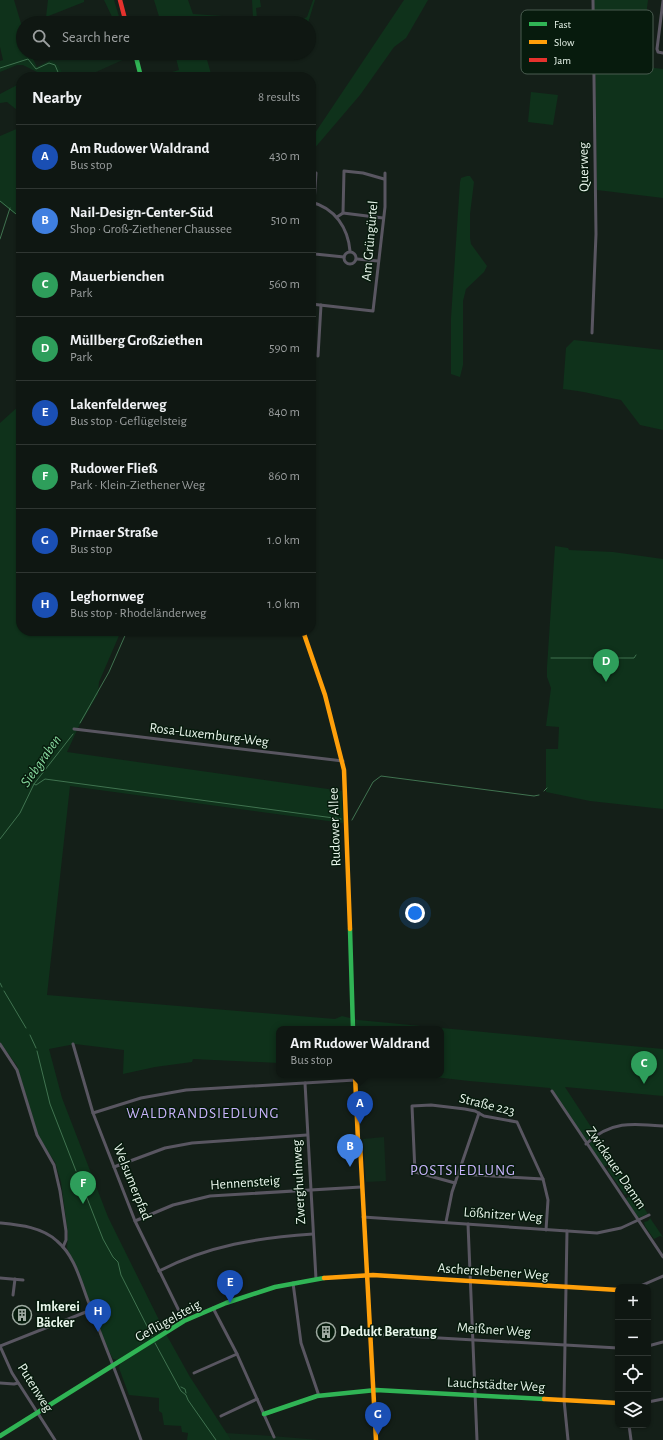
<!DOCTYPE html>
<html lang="en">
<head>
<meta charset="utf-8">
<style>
	body { margin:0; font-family:"Alegreya Sans",sans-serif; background:#1d2420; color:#f1f3f6 }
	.controls { position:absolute; right:12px; bottom:12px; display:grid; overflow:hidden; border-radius:8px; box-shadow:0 1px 3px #0004 }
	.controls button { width:36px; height:36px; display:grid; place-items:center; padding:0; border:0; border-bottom:1px solid #2f3632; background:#0f1712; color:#f1f3f6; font:20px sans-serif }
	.you { position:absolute; left:415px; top:913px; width:14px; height:14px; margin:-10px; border:3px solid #fff; border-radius:50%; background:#1a73e8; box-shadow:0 0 0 6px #1a73e833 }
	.badge { display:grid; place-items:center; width:26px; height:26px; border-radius:50%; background:#2563eb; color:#fff; font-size:13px; font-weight:700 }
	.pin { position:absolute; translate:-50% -33px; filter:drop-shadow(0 1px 2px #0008) }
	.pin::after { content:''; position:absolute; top:21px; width:14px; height:12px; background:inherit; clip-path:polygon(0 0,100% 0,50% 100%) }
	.popup { position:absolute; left:276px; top:1026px; width:168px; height:52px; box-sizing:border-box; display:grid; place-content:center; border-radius:8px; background:#0f1712; filter:drop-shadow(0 1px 3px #0005); font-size:13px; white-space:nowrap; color:#9b9f9f }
	.popup b { font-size:15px; color:#f1f3f6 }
	.popup::after { content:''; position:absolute; left:50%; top:100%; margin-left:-8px; border:8px solid transparent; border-top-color:#0f1712 }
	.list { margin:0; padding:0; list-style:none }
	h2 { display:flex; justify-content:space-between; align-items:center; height:52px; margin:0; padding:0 16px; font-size:17px }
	h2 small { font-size:13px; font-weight:400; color:#9b9f9f }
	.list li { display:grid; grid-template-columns:26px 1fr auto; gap:12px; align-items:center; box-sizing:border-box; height:64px; padding:0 16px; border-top:1px solid #2f3632 }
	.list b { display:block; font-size:15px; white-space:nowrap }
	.list p { margin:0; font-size:13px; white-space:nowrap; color:#9b9f9f }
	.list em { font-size:13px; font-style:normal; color:#9b9f9f }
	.icon { flex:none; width:22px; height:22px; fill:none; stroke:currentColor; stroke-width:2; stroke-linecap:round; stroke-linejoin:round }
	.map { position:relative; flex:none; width:663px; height:1440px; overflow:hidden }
	.search { position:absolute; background:#0f1712; box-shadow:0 1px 3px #0004; left:16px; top:16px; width:300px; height:44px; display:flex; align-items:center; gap:10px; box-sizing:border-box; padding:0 14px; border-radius:22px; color:#9b9f9f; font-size:15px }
	.panel { position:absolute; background:#0f1712; box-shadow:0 1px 3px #0004; left:16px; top:72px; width:300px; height:564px; border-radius:16px }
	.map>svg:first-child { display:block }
</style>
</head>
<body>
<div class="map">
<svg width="663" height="1440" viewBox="0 0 663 1440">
	<rect width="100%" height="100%" fill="#141f18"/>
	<!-- built -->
	<g fill="#122b1b">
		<polygon points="66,53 125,53 127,58 85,77 60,77 51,60"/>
		<polygon points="384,1137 386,1181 366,1182 363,1139"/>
		<polygon points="225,1433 272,1436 319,1440 231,1440"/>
	</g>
	<!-- green -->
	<g fill="#0f321b">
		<polygon points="0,0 14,0 23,30 23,53 30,53 37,67 51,60 59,66 64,77 47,77 23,65 17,65 0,72 0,61 3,60 0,47"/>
		<polygon points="48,0 84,0 84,2 46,17"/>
		<polygon points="104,0 114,0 121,23 115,23"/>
		<polygon points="154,0 188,0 193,14 253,18 252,0 260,0 261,7 256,8 257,18 297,22 307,17 313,0 315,0 308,23 195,21 196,23 161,23"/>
		<polygon points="404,0 428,0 406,38 394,47 360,95 313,150 313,156 311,156 311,139"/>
		<polygon points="594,0 648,0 640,66 663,69 663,198 597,190"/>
		<polygon points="166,53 205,53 212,77 173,77 172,72 179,70 176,58 168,60"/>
		<polygon points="19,84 21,88 21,109 17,110 7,102 0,103 0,94"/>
		<polygon points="531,92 558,95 553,125 528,122"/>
		<polygon points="21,127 21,219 0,202 0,136"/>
		<polygon points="467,176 470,176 474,182 470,214 470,238 471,244 487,266 484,272 466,289 463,301 463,365 460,377 451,374 451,318 460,182 461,178"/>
		<path d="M574 340 663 350V430L640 425 621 400C601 396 583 391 563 389L566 348Z"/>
		<polygon points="21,404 21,631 121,631 99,682 98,694 78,728 67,752 342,791 343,823 70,786 47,995 335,1019 342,1016 358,1020 663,1049 663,1096 565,1087 595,1133 586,1142 550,1088 469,1081 417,1075 441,1075 441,1029 279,1029 279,1063 193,1059 192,1062 155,1067 123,1074 124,1050 75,1044 49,1049 62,1098 108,1217 164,1330 118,1360 113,1359 108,1349 67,1248 68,1234 61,1182 55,1162 40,1141 17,1066 0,1042 0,423"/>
		<polygon points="555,546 568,548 569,550 613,552 663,559 663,809 590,801 546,792 546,749 558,749 559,727 546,726 551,688 547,677 547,667"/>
		<polygon points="596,1136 612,1161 603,1168 590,1147 590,1142"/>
		<polygon points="614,1164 632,1190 625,1195 607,1169"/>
		<polygon points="634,1193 648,1214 638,1218 625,1199"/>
		<polygon points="650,1218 663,1237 660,1236 654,1239 645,1226 644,1222 648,1221"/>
		<polygon points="166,1334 190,1377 231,1440 187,1440 188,1433 182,1432 181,1426 164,1425 162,1413 159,1411 159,1398 129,1395 119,1368 120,1364"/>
	</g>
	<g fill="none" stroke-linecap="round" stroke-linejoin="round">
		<!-- stream -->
		<g stroke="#407350" stroke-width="1">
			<polyline points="0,68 28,59 36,69 49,63 55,65 60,77"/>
			<polyline points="0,201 21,218"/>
			<polyline points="0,239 10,208"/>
			<polyline points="551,658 634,658 636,655"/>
			<polyline points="80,723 109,672 127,631"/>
			<polyline points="34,784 36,785 45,779 341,819"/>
			<polyline points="544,791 547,788"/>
			<polyline points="352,820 373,782 381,776 534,796 539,795"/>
			<polyline points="0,839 20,813 34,784 73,734"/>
			<polyline points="0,983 2,987"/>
			<polyline points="4,991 26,1028"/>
			<polyline points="30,1035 36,1048"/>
			<polyline points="37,1051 50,1104 76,1171"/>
			<polyline points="78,1175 103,1239 113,1257 118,1262 121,1275 152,1336"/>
			<polyline points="155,1343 181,1391 186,1395 188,1400 216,1440"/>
			<polyline points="181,1387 185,1389 186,1393"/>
		</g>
		<!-- street -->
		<g stroke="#595661" stroke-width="3">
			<polyline points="663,1 657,49 658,52 663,53"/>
			<polyline points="311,170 316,173 314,203"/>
			<path d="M311 202C335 208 348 228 350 251"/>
			<polyline points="343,213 383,218"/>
			<polyline points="337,217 343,213 344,171 363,173 384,179"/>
			<polyline points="311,247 315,254 344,257"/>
			<circle cx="350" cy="258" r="6"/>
			<polyline points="357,259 378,261"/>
			<polyline points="311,304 373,311 385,207 385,173"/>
			<polyline points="592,333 596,234 593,0"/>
			<polyline points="318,356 321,305"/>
			<polyline points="74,729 343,761"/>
			<polyline points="0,1044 17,1070 37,1135 54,1165 60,1191 66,1231 66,1240 63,1247"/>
			<polyline points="73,1044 93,1113 135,1221 184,1321"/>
			<polyline points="305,1083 316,1279"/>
			<polyline points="552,1091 663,1257"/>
			<polyline points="93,1113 141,1098 186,1090 355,1080"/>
			<path d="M586 1144C610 1121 632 1123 663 1126"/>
			<polyline points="114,1167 165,1148 192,1143 307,1135"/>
			<polyline points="458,1174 543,1179"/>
			<polyline points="455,1183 415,1172 412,1106 431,1105 465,1109 475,1111 484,1116 517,1122 543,1179 548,1200 546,1230"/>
			<polyline points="363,1217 597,1233 621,1228 649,1215"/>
			<polyline points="135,1221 173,1205 210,1196 361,1187"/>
			<polyline points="446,1222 452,1192 479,1113"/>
			<path d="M0 1223C20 1225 42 1227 57 1241 76 1257 81 1284 90 1306 107 1351 125 1395 141 1440"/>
			<polyline points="468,1224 477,1440"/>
			<polyline points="567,1231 564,1400 568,1440"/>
			<path d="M159 1271C210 1245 257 1238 313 1234"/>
			<polyline points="0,1278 23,1280"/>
			<polyline points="293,1283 301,1343 319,1396"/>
			<polyline points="638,1287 663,1276"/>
			<polyline points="13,1295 15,1279"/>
			<polyline points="213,1308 237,1354 274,1437"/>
			<polyline points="369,1334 618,1348"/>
			<polyline points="0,1346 12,1373 55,1440"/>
			<polyline points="0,1346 91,1310"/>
			<polyline points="648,1346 663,1342"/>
			<polyline points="194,1373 237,1354"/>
			<polyline points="0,1383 14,1384 18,1383"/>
			<polyline points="648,1402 663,1399"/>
			<polyline points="221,1416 257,1399"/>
			<polyline points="629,1425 631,1440"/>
		</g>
		<!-- fast -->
		<g stroke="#30b455" stroke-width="4.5">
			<polyline points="135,53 141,77"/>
			<polyline points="350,929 353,1029"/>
			<polyline points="264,1414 317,1396 376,1390 544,1399"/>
			<polyline points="0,1436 184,1321 226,1303 275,1287 324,1278"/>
		</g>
		<!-- slow -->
		<g stroke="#ff9f0a" stroke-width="4.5">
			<polyline points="303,631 325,695 344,770 350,929"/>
			<polyline points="355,1075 358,1141"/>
			<polyline points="358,1140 360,1144 376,1440"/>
			<polyline points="324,1278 373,1275 618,1290"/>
			<polyline points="544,1399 618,1403"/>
		</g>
		<!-- jam -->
		<polyline stroke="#e5322d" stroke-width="4.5" points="120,0 126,23"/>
	</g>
	<!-- icons -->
	<defs>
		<symbol id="building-ring" viewBox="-11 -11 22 22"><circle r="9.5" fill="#071b0d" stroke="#9eaaa1" stroke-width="1.5"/><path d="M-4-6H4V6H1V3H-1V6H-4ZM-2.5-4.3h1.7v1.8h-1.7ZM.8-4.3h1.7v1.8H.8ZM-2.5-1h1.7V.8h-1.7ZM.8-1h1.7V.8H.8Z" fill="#9eaaa1"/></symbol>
	</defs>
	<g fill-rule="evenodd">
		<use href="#building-ring" x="11" y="1304" width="22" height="22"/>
		<use href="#building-ring" x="315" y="1321" width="22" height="22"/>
	</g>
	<g text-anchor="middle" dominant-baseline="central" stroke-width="3" stroke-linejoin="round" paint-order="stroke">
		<!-- street labels -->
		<g font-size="14" fill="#e8f5eb" stroke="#071b0d">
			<text transform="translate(584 167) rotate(-91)">Querweg</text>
			<text transform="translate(370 241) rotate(-85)">Am Grüngürtel</text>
			<text transform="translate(209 735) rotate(7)">Rosa-Luxemburg-Weg</text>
			<text transform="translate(335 827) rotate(-92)">Rudower Allee</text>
			<text transform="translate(487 1105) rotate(14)">Straße 223</text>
			<text transform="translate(616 1168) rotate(56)">Zwickauer Damm</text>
			<text transform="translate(132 1182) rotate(68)">Welsumerpfad</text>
			<text transform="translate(299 1182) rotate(-93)">Zwerghuhnweg</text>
			<text transform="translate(245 1183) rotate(-4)">Hennensteig</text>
			<text transform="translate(503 1215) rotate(4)">Lößnitzer Weg</text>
			<text transform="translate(493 1272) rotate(4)">Ascherslebener Weg</text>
			<text transform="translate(168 1321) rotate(-29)">Geflügelsteig</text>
			<text transform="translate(494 1330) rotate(4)">Meißner Weg</text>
			<text transform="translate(496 1385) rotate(3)">Lauchstädter Weg</text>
			<text transform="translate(35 1388) rotate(58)">Putenweg</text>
		</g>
		<!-- poi labels -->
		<g font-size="14" font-weight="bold" fill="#e8f5eb" stroke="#071b0d" text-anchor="start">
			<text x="36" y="1307">Imkerei<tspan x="36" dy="16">Bäcker</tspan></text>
			<text x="340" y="1332">Dedukt Beratung</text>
		</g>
		<!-- water labels -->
		<g font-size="15" font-style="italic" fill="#87d89e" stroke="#071b0d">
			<text transform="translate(41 761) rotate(-55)">Siebgraben</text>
		</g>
		<!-- neighbourhood labels -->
		<g font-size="15" letter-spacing="1" fill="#c7b2f9" stroke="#071b0d">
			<text x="203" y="1113">WALDRANDSIEDLUNG</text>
			<text x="463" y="1170">POSTSIEDLUNG</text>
		</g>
	</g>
	<!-- legend -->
	<rect x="521" y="10" width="132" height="64" rx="6" fill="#071b0d" stroke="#4a5c50" stroke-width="1"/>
	<rect x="529" y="22" width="18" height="4" fill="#30b455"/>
	<rect x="529" y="40" width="18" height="4" fill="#ff9f0a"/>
	<rect x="529" y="58" width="18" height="4" fill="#e5322d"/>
	<g font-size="11" fill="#e8f5eb">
		<text x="554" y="28">Fast</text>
		<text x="554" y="46">Slow</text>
		<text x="554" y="64">Jam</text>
	</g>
</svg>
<div class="controls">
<button>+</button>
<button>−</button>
<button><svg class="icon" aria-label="locate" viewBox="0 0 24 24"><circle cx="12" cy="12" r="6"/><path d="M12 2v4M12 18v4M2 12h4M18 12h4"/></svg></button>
<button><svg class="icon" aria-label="layers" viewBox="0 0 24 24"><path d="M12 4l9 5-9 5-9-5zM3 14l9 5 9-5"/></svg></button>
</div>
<div class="you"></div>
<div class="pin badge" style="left:360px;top:1124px;background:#1a4fb4">A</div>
<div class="popup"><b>Am Rudower Waldrand</b>Bus stop</div>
<div class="pin badge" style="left:350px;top:1167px;background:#3f7fe0">B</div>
<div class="pin badge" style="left:644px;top:1084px;background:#2e9e5b">C</div>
<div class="pin badge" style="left:606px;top:682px;background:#2e9e5b">D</div>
<div class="pin badge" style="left:230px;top:1303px;background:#1a4fb4">E</div>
<div class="pin badge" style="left:83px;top:1204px;background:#2e9e5b">F</div>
<div class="pin badge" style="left:378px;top:1435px;background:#1a4fb4">G</div>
<div class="pin badge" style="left:98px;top:1332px;background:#1a4fb4">H</div>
<div class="search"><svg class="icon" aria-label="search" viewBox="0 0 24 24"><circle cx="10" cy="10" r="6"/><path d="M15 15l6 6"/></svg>Search here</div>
<section class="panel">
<h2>Nearby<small>8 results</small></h2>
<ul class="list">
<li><span class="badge" style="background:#1a4fb4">A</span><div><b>Am Rudower Waldrand</b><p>Bus stop</p></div><em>430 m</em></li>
<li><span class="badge" style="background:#3f7fe0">B</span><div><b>Nail-Design-Center-Süd</b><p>Shop · Groß-Ziethener Chaussee</p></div><em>510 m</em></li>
<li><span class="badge" style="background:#2e9e5b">C</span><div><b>Mauerbienchen</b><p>Park</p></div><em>560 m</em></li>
<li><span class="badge" style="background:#2e9e5b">D</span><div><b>Müllberg Großziethen</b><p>Park</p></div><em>590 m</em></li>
<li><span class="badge" style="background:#1a4fb4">E</span><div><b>Lakenfelderweg</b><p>Bus stop · Geflügelsteig</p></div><em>840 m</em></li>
<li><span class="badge" style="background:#2e9e5b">F</span><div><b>Rudower Fließ</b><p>Park · Klein-Ziethener Weg</p></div><em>860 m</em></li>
<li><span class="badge" style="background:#1a4fb4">G</span><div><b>Pirnaer Straße</b><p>Bus stop</p></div><em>1.0 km</em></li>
<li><span class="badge" style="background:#1a4fb4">H</span><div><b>Leghornweg</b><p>Bus stop · Rhodeländerweg</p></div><em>1.0 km</em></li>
</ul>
</section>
</div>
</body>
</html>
